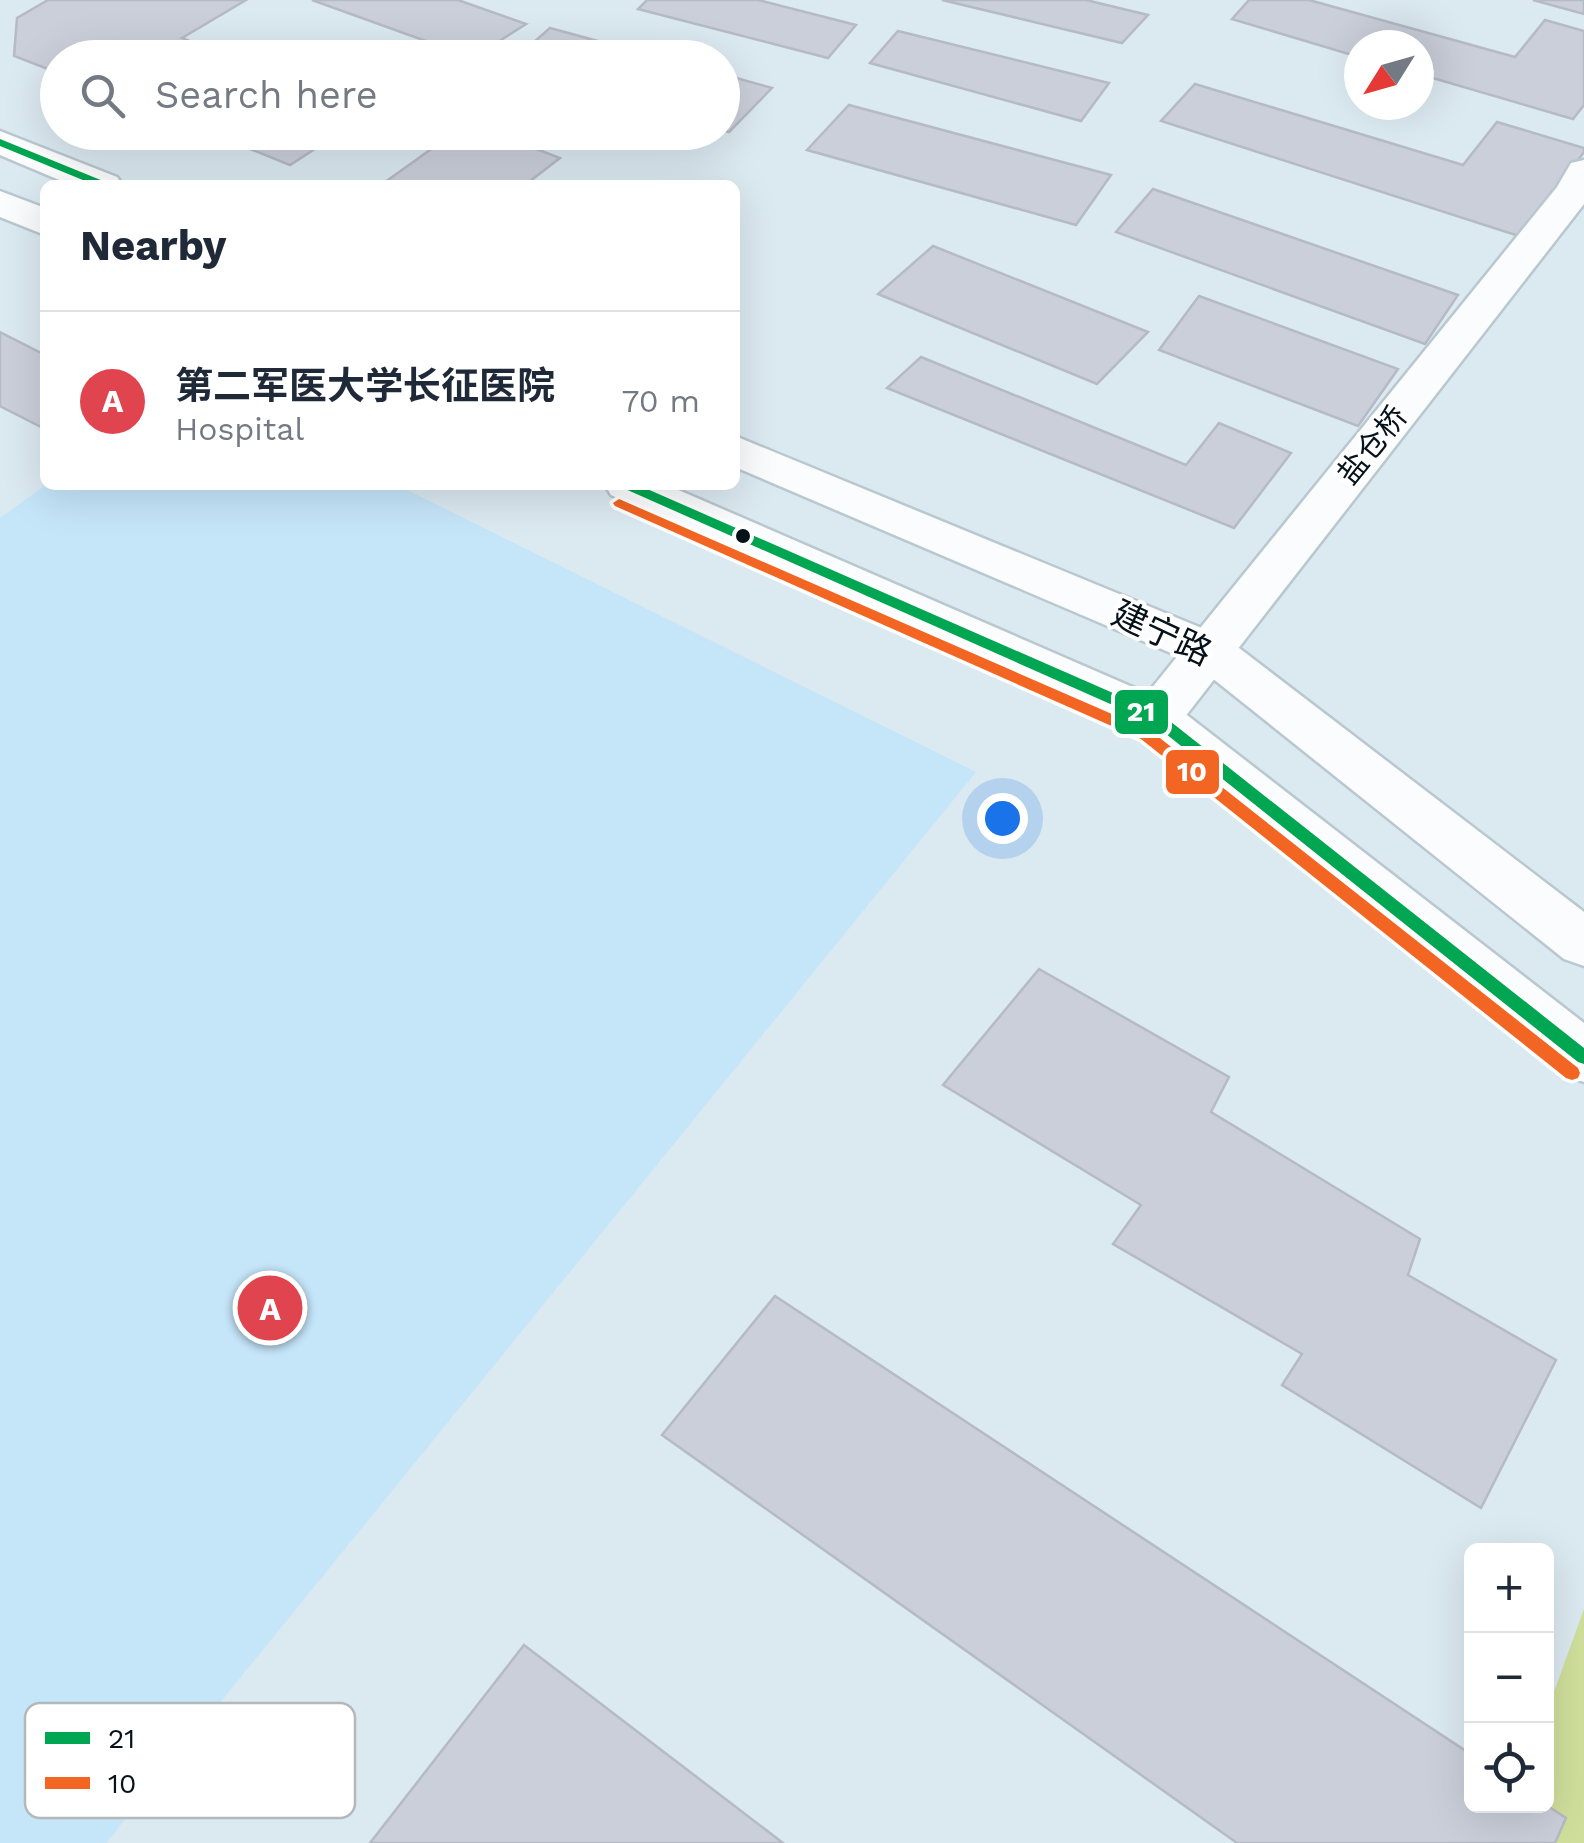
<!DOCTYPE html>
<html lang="en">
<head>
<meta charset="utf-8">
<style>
	body { margin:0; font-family:"Work Sans","Noto Sans SC",sans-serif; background:#f6f6f7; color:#1f2937 }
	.controls { position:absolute; right:30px; bottom:30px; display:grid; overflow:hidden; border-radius:15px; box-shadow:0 10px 40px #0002 }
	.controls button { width:90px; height:90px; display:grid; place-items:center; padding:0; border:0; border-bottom:2px solid #e0e1e3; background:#fff; color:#1f2937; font:50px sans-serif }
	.compass { position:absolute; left:1344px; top:30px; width:90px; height:90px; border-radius:50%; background:#fff; box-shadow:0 10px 40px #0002; rotate:233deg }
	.you { position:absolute; left:1002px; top:818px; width:35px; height:35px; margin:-25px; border:8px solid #fff; border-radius:50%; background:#1a73e8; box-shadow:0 0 0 15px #1a73e833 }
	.badge { display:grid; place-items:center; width:65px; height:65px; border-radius:50%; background:#d93025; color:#fff; font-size:32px; font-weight:700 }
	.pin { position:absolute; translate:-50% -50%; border:5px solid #fff; box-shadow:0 2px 10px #0006 }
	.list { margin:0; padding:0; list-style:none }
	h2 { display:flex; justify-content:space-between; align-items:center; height:130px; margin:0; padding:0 40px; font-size:42px }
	h2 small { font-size:32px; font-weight:400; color:#747a83 }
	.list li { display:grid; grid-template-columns:65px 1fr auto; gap:30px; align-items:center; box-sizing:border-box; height:180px; padding:0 40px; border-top:2px solid #e0e1e3 }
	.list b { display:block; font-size:38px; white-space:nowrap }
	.list p { margin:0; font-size:32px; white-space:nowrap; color:#747a83 }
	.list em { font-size:32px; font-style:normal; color:#747a83 }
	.icon { flex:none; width:55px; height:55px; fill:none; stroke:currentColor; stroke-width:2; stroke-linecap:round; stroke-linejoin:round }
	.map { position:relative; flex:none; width:1584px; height:1843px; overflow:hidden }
	.search { position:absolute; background:#fff; box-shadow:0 10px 40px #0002; left:40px; top:40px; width:700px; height:110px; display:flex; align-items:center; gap:25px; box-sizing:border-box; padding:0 35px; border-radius:55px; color:#747a83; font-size:38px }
	.panel { position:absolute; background:#fff; box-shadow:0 10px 40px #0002; left:40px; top:180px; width:700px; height:310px; border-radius:15px }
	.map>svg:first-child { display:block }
</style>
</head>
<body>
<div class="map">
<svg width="1584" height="1843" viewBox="0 0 1584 1843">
	<rect width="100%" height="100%" fill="#dbe9f1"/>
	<!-- built -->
	<polygon fill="#c5e5f9" points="46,485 397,485 976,772 106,1843 0,1843 0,518"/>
	<!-- green -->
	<polygon fill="#cfdf9b" points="1584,1609 1584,1843 1498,1843 1546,1806 1547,1711"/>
	<!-- building -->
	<g fill="#cacfda" stroke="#b5bac4" stroke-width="2.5">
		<polygon points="48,0 246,0 182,38 231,58 58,58 58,73 14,56 17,18"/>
		<polygon points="312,0 458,0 526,24 473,58"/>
		<polygon points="647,0 758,0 856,25 828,58 638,9"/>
		<polygon points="942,0 1086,0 1148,15 1122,43"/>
		<polygon points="1249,0 1309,0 1515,57 1545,20 1584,31 1584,105 1573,119 1419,74 1419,45 1359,45 1359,57 1232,19"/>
		<polygon points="1533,0 1584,0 1584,14"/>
		<polygon points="550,28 660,58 516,58"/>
		<polygon points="898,31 1109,83 1081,121 870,63"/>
		<polygon points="722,74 772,88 729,132 722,130"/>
		<polygon points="1195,84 1463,165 1497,122 1584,148 1584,152 1522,237 1161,121"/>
		<polygon points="849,105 1111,175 1076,225 807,150"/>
		<polygon points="208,132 341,132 290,165"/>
		<polygon points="455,132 493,132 560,158 525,185 381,185"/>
		<polygon points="1153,189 1458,295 1425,344 1116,232"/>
		<polygon points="933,246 1148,332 1097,384 878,294"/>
		<polygon points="1199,296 1398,369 1358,426 1159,350"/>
		<polygon points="0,332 45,355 45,429 0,406"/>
		<polygon points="921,357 1186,465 1219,423 1291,453 1234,528 887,388"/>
		<polygon points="1039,969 1229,1077 1211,1112 1420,1239 1408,1275 1556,1360 1481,1508 1282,1385 1302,1354 1113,1244 1141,1205 943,1085"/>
		<polygon points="775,1296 1472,1755 1472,1806 1546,1805 1566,1818 1555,1843 1237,1843 662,1435"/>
		<polygon points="524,1645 783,1843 370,1843"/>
	</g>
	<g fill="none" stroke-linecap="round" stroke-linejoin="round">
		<defs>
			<polygon id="minor" points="1584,160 1584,204 1174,731 1156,737 1138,731 1131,718 1138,705 1557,187 1571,163"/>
			<g id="secondary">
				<polygon points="0,131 117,177 123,185 71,185 0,155"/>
				<polygon points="0,191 45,208 45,235 0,217"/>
				<polygon points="735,436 1226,638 1584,912 1584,966 1564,959 1192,662 735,467"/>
				<polygon points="605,485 667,485 1174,705 1584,1023 1584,1082 1563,1075 1138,731 611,495"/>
			</g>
		</defs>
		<!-- minor casing -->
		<use href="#minor" stroke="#b9c7cf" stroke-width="5"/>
		<!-- secondary casing -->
		<use href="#secondary" stroke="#b9c7cf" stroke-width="5"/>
		<!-- minor -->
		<use href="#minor" fill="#fafcfd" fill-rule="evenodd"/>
		<!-- secondary -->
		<use href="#secondary" fill="#fafcfd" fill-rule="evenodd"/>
		<defs>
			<g id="bus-1">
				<polygon points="0,139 108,183 109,185 95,185 0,146"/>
				<polygon points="621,485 638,485 1161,714 1584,1048 1584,1064 1578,1062 1151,722 623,488"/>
			</g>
			<polygon id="bus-2" points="619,499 1151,731 1578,1068 1580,1073 1578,1078 1572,1080 1566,1078 1141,739 615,506 613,503"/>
		</defs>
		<!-- bus-1 casing -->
		<use href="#bus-1" stroke="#fff" stroke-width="7"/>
		<!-- bus-2 casing -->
		<use href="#bus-2" stroke="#fff" stroke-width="7"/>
		<!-- bus-1 -->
		<use href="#bus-1" fill="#00a651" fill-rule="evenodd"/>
		<!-- bus-2 -->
		<use href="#bus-2" fill="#f26522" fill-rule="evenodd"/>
	</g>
	<!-- markers -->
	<circle fill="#05121a" stroke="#fff" stroke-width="4" cx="743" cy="536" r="9"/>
	<g text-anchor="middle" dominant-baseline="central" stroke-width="8" stroke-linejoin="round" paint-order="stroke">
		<!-- far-street labels -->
		<g font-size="30" fill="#05121a" stroke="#fff">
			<text transform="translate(1372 445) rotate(-51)">盐仓桥</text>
		</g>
		<!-- street labels -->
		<g font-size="35" fill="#05121a" stroke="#fff">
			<text transform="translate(1162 633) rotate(25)">建宁路</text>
		</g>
	</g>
	<!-- legend -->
	<rect x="25" y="1703" width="330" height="115" rx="15" fill="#fff" stroke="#b4b8ba" stroke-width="2.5"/>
	<rect x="45" y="1732" width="45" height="12" fill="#00a651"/>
	<rect x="45" y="1777" width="45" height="12" fill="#f26522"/>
	<g font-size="28" fill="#05121a">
		<text x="108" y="1748">21</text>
		<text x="108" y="1793">10</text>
	</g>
	<g stroke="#fff" stroke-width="4">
		<rect x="1113" y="688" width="57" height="48" rx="10" fill="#00a651"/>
		<rect x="1164" y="748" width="57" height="48" rx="10" fill="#f26522"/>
	</g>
	<g font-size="28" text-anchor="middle" font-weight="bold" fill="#fff">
		<text x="1141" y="721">21</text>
		<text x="1192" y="781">10</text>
	</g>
</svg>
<div class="controls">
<button>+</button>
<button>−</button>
<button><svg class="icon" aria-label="locate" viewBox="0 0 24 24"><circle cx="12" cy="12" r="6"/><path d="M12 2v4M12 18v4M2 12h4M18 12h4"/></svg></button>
</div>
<svg class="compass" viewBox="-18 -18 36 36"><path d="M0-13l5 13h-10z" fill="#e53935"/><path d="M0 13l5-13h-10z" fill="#747a83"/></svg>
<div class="you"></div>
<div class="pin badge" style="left:270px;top:1308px;background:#e0444e">A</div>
<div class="search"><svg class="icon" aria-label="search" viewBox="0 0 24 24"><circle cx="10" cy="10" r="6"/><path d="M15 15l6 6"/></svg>Search here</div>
<section class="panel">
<h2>Nearby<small></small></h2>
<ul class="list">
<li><span class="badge" style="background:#e0444e">A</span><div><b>第二军医大学长征医院</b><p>Hospital</p></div><em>70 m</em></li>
</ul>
</section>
</div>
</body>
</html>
